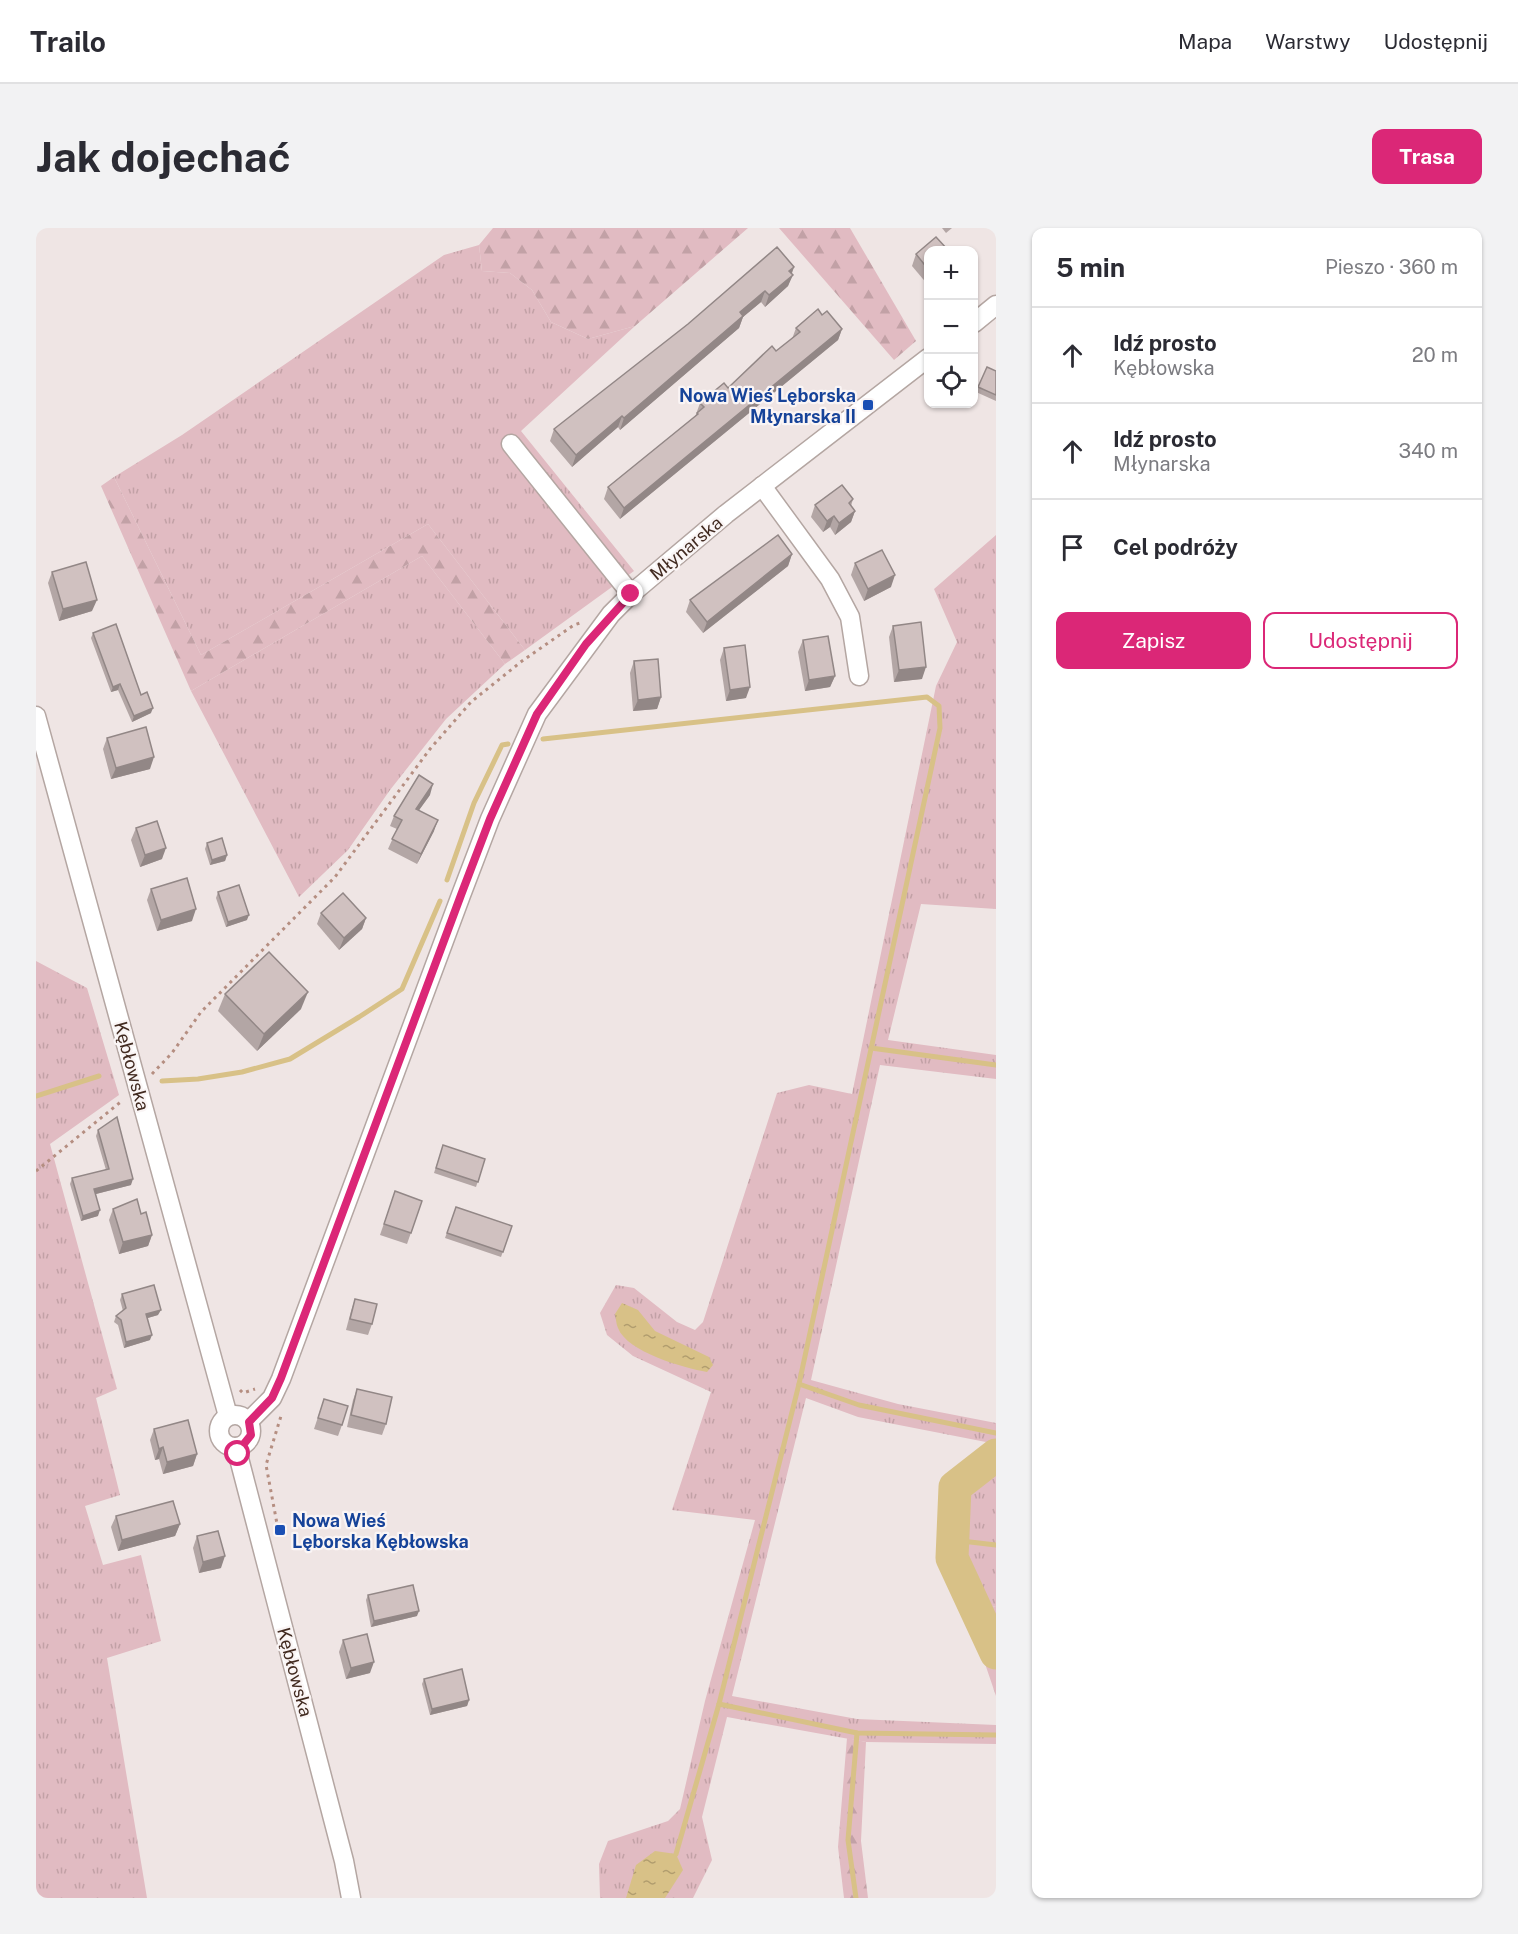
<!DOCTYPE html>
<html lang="pl">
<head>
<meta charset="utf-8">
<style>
	body { margin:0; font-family:"Public Sans",sans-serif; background:#f2f2f3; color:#2b2b33 }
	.controls { position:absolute; right:18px; top:18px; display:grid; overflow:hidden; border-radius:12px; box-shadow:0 2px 4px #0004 }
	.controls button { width:54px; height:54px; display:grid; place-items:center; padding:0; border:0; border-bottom:2px solid #e1e1e2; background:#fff; color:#2b2b33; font:30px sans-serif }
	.stop { position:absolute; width:18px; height:18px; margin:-14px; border:4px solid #db2777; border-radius:50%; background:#fff }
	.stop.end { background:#db2777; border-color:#fff; box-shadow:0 2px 6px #0008 }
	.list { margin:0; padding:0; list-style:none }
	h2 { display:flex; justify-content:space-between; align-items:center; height:78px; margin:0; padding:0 24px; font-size:26px }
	h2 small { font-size:20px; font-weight:400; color:#7c7c81 }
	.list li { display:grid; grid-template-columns:39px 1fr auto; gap:18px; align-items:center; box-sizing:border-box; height:96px; padding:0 24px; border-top:2px solid #e1e1e2 }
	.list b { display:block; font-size:22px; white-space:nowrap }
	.list p { margin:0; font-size:20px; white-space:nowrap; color:#7c7c81 }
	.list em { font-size:20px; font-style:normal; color:#7c7c81 }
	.actions { display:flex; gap:12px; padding:18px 24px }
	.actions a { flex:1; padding:14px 0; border:2px solid #db2777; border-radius:12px; text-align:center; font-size:21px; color:#db2777 }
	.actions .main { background:#db2777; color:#fff }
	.icon { flex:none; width:33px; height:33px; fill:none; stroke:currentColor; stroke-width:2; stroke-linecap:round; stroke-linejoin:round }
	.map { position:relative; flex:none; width:960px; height:1670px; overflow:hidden; border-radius:12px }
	header { display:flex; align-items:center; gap:36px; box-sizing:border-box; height:84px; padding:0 30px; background:#fff; border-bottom:2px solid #e1e1e2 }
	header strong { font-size:28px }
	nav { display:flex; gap:33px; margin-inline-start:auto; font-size:21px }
	.intro { display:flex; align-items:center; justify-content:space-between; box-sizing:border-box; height:144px; padding:0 36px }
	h1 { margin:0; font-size:42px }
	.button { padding:15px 27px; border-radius:12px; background:#db2777; color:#fff; font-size:21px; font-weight:700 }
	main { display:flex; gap:36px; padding:0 36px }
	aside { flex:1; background:#fff; border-radius:12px; box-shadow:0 2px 4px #0004 }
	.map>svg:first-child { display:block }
</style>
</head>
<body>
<header>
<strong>Trailo</strong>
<nav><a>Mapa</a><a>Warstwy</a><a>Udostępnij</a></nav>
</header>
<div class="intro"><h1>Jak dojechać</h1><a class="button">Trasa</a></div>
<main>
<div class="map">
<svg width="960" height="1670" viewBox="0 0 960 1670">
	<defs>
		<pattern id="grass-tufts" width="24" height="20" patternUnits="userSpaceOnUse" patternTransform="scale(1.5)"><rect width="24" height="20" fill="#e1bbc2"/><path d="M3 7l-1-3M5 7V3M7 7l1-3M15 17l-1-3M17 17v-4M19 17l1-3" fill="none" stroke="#c2a1a6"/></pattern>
		<pattern id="forest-firs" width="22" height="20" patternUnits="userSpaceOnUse" patternTransform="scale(1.5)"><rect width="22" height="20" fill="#e1bbc2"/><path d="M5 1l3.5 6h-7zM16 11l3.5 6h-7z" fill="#c2a1a6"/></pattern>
		<pattern id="water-ripples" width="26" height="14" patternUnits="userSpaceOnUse" patternTransform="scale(1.5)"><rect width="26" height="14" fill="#d8c187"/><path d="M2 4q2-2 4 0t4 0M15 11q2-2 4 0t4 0" fill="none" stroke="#b19d6e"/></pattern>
	</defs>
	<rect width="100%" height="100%" fill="#efe5e4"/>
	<!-- grass -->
	<g fill="url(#grass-tufts)">
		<polygon points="443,17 446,43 474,45 496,62 515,94 552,111 599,98 485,203 598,343 489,422 392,296 165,427 78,249 146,207 408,27"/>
		<polygon points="960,307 960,681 885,676 852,812 960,827 960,851 844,837 775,1152 862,1176 960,1195 960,1378 941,1383 960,1437 960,1468 929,1377 907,1339 904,1281 919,1250 955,1215 822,1189 770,1170 696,1468 821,1491 960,1497 960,1516 830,1514 691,1489 666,1589 676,1632 657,1670 564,1670 563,1636 572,1613 632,1593 644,1581 669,1473 719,1292 636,1282 675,1164 597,1128 571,1107 564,1085 580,1057 598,1060 641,1094 659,1102 667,1094 741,865 773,857 816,866 900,458 921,414 898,361"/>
		<polygon points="386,328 469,436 410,491 354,562 312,622 263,669 155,463"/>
		<polygon points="0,733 51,760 83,867 14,916 81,1161 60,1170 84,1267 49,1278 67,1337 105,1327 125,1413 71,1430 111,1670 0,1670"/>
	</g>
	<!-- forest -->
	<g fill="url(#forest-firs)">
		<polygon points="457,0 712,0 599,98 552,111 515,94 496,62 474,45 446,43 443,17"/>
		<polygon points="743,0 814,0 880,113 858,132"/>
		<polygon points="78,249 165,427 392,296 489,422 469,436 386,328 155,463 65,258"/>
		<polygon points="960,1378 960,1437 941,1383"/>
		<polygon points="811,1510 830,1514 825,1613 832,1670 808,1670 802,1619"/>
	</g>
	<!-- water -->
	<g fill="url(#water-ripples)">
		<path d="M586 1075 602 1082 619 1103 673 1129 677 1137 671 1144C648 1140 591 1124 582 1100 580 1096 580 1090 579 1086Z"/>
		<polygon points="619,1623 640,1626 647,1642 629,1670 590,1670 600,1637"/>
	</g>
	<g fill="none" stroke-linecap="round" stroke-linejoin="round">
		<!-- stream -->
		<g stroke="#d8c187" stroke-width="5">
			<polyline points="507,511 891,469 903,478 904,500 763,1156 683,1476 640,1626"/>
			<polyline points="411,652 438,575 466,517 472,516"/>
			<polyline points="835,820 960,837"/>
			<polyline points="126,853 162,851 206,844 254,831 323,789 366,761 404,673"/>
			<polyline points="0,868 63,848"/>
			<polyline points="763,1156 823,1177 960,1205"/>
			<polyline points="917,1312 960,1317"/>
			<polyline points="683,1476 821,1505 960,1507"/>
			<polyline points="820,1670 812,1612 821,1505"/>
		</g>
		<!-- river -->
		<polyline stroke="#d8c187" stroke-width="33" points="960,1227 919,1259 916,1330 960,1425"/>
		<defs>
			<g id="minor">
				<polyline points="938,95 960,77"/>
				<polyline points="475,216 595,366"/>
				<polyline points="726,258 794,351 814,389 823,448"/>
				<polyline points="0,488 192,1188"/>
				<circle cx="199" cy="1203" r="16"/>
				<polyline points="212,1194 236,1170 245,1151 425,667 454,591 501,486 575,386 595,366 690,286 892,130"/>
				<polyline points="200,1219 308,1633 315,1670"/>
			</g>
		</defs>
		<!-- minor casing -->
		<use href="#minor" stroke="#b4a6a2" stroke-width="21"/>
		<!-- path -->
		<g stroke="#b58e81" stroke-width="3" stroke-dasharray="3 4.5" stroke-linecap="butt">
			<polyline points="116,846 136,825 165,784 299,649 394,521 435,474 486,433 538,397 547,394"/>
			<polyline points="0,943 87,872"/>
			<polyline points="204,1162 207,1165 219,1161"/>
			<polyline points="179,1199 183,1216"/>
			<polyline points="242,1301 230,1237 245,1188"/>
		</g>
		<!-- minor -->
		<use href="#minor" stroke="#fff" stroke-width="18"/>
	</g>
	<!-- wall -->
	<g fill="#b3a6a5">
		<polygon points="906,0 916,0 910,5"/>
		<polygon points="892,22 892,57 876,38 880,26"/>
		<polygon points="758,39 752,58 729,79 725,74 707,89 703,100 584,202 582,199 536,239 514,213 518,201"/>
		<polygon points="786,87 806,101 802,112 584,291 568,271 572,259 659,189 664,175 692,160 756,111 760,100"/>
		<polygon points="960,143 960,173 940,164 942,159"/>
		<polygon points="817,271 815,278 819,283 815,294 799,307 794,299 787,304 775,289 779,277"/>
		<polygon points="756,326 752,338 667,405 650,384 654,372"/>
		<polygon points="819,335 855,359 828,373 815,347"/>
		<polygon points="16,344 56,383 23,393 12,355"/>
		<polygon points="857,398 886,451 858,454 853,409"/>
		<polygon points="57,405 105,467 115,485 96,494 82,462 75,464 55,410"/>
		<polygon points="767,412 799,448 794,459 769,463 762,424"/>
		<polygon points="688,420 710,470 690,473 684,432"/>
		<polygon points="598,433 625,469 621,481 597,483 594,445"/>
		<polygon points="71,510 114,541 75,551 67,521"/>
		<polygon points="394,567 382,583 398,603 381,636 352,621 361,601 354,598 358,588"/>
		<polygon points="100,600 126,631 104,639 95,612"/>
		<polygon points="171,615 191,627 189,633 174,637 169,621"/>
		<polygon points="115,661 156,693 121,703 111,672"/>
		<polygon points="182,664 211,692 190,699 180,670"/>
		<polygon points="285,685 330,690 326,701 303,722 281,696"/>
		<polygon points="189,766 265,781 221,823 182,783"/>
		<polygon points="62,902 95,957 60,966 62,988 45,993 34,956 36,950 70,942 60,908"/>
		<polygon points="407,917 449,931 440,959 398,945"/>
		<polygon points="359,963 386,973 371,1016 344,1007"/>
		<polygon points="420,979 476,998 465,1029 409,1010"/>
		<polygon points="77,981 105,986 116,1007 112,1018 83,1026 73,992"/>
		<polygon points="86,1066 122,1087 112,1090 114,1112 88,1120 82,1097 78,1094 80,1088 87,1083 84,1072"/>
		<polygon points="319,1071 336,1096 332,1107 310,1102 315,1083"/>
		<polygon points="321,1161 350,1196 346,1207 311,1199 317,1172"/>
		<polygon points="288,1171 306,1197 302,1208 278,1201"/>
		<polygon points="118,1201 161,1226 157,1238 127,1246 123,1231 119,1232 114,1212"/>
		<polygon points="80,1288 144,1296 139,1308 82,1323 75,1299"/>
		<polygon points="161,1308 185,1340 163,1345 157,1320"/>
		<polygon points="332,1367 381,1388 335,1399 330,1372"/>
		<polygon points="307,1412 334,1445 310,1451 303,1424"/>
		<polygon points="388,1451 433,1472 431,1478 394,1487 386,1456"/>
	</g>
	<!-- shaded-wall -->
	<g fill="#928786">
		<polygon points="758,39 754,49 757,47 752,58 729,79 733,67 753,43"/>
		<polygon points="729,63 725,74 707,89 703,100 584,202 588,190 704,84"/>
		<polygon points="806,101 802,112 584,291 588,280"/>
		<polygon points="586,188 582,199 536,239 540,227"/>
		<polygon points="819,283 815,294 799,307 803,295"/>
		<polygon points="798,288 794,299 787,304 791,293"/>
		<polygon points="756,326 752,338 667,405 671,394"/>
		<polygon points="859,347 855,359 828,373 832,361"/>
		<polygon points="61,372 56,383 23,393 27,381"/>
		<polygon points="890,439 886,451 858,454 863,442"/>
		<polygon points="799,448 794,459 769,463 773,452"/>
		<polygon points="84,456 82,462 75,464 77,459"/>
		<polygon points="714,459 710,470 690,473 694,462"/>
		<polygon points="625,469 621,481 597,483 602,472"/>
		<polygon points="117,480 115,485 96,494 98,488"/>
		<polygon points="118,529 114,541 75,551 80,540"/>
		<polygon points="397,556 394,567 376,592 380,581"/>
		<polygon points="402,592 398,603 381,636 385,626"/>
		<polygon points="130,620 126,631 104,639 109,627"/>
		<polygon points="191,627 189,633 174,637 176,632"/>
		<polygon points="160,681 156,693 121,703 125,692"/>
		<polygon points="213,687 211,692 190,699 192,694"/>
		<polygon points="330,690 326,701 303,722 308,710"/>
		<polygon points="272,764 265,781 221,823 228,806"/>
		<polygon points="97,951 95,957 56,967 58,961"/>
		<polygon points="64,982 62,988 45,993 47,988"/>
		<polygon points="116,1007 112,1018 83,1026 87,1014"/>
		<polygon points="125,1082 122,1087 108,1091 110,1086"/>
		<polygon points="116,1107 114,1112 88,1120 90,1114"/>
		<polygon points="127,1219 123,1231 119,1232 123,1221"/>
		<polygon points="161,1226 157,1238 127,1246 131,1234"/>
		<polygon points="144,1296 139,1308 82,1323 86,1312"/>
		<polygon points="189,1328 185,1340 163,1345 167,1334"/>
		<polygon points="383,1383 381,1388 335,1399 338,1393"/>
		<polygon points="338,1434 334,1445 310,1451 315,1440"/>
		<polygon points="433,1472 431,1478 394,1487 396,1481"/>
	</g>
	<!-- building -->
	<g fill="#d0c1c0" stroke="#928786" stroke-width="1.5">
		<polygon points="900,9 912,22 892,22 892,41 880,26"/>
		<polygon points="741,19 758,39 753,43 757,47 733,67 729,63 704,84 707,88 588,190 586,188 540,227 518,201 652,96"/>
		<polygon points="782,81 786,87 791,83 806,101 588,280 572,259 662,186 661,185 668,179 664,175 688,155 692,160 736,118 740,123 764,104 760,100"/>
		<polygon points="951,139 960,143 960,167 942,159"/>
		<polygon points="806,257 817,271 813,275 819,283 803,295 798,288 791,293 779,277"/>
		<polygon points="742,307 756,326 671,394 654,372"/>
		<polygon points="846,322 859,347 832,361 819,335"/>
		<polygon points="50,334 61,372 27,381 16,344"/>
		<polygon points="885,394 890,439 863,442 857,398"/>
		<polygon points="80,396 105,467 111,464 117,480 98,488 84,456 77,459 57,405"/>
		<polygon points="792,408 799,448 773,452 767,412"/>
		<polygon points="709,417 714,459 694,462 688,420"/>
		<polygon points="622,431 625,469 602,472 598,433"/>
		<polygon points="110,499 118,529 80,540 71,510"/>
		<polygon points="383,547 397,556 380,581 402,592 385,626 356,611 366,592 358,588"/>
		<polygon points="121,593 130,620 109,627 100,600"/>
		<polygon points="186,610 191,627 176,632 171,615"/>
		<polygon points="151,650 160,681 125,692 115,661"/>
		<polygon points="203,657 213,687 192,694 182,664"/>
		<polygon points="307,665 330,690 308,710 285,685"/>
		<polygon points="233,724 272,764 228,806 189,766"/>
		<polygon points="81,889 97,951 58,961 64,982 47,988 36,950 73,941 62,902"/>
		<polygon points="407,917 449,931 442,954 400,940"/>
		<polygon points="359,963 386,973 375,1005 348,996"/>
		<polygon points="101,971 105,986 110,984 116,1007 87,1014 77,981"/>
		<polygon points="420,979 476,998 467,1024 411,1005"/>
		<polygon points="118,1057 125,1082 110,1086 116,1107 90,1114 85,1092 80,1088 90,1080 86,1066"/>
		<polygon points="319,1071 341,1076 336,1096 314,1091"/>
		<polygon points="321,1161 356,1169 350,1196 315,1187"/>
		<polygon points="288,1171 312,1178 306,1197 282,1190"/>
		<polygon points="152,1192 161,1226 131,1234 127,1219 123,1221 118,1201"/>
		<polygon points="137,1273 144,1296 86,1312 80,1288"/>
		<polygon points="182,1303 189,1328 167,1334 161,1308"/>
		<polygon points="377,1357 383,1383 338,1393 332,1367"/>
		<polygon points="331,1406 338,1434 315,1440 307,1412"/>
		<polygon points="426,1441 433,1472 396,1481 388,1451"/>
	</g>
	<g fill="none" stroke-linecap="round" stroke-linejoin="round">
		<!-- route -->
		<polyline stroke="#db2777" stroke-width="8" points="202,1226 200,1219 207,1217 215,1207 213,1194 236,1170 245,1150 425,667 454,591 501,486 550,416 595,366"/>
	</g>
	<!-- markers -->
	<g fill="#1a4fb4" stroke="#faf5f5" stroke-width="2">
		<rect x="826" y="171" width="12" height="12" rx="3"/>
		<rect x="238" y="1296" width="12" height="12" rx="3"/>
	</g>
	<g text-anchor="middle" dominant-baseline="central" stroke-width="4.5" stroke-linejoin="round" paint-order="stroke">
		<!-- transit labels -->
		<g font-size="18" font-weight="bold" fill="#164399" stroke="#faf5f5" text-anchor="end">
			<text x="820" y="167">Nowa Wieś Lęborska<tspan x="820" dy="21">Młynarska II</tspan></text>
			<text x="256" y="1292" text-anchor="start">Nowa Wieś<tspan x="256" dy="21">Lęborska Kębłowska</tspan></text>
		</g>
		<!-- street labels -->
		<g font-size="18" fill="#422b21" stroke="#faf5f5">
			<text transform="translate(650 320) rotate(-40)">Młynarska</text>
			<text transform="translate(96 838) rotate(75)">Kębłowska</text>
			<text transform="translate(259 1444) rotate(75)">Kębłowska</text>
		</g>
	</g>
</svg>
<div class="controls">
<button>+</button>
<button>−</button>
<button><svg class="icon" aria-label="locate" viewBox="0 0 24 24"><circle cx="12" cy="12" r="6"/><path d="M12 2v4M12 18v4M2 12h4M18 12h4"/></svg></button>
</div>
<div class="stop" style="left:202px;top:1226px"></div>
<div class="stop end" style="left:595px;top:366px"></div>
</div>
<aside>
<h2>5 min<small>Pieszo · 360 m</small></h2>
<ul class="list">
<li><svg class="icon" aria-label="ahead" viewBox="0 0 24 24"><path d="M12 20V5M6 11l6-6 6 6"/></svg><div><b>Idź prosto</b><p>Kębłowska</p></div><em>20 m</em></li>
<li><svg class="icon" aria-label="ahead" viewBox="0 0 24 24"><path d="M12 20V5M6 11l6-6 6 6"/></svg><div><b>Idź prosto</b><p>Młynarska</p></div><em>340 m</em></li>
<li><svg class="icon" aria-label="arrive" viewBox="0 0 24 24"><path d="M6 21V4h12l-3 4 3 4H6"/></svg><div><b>Cel podróży</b></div></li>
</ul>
<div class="actions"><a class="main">Zapisz</a><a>Udostępnij</a></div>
</aside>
</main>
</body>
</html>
